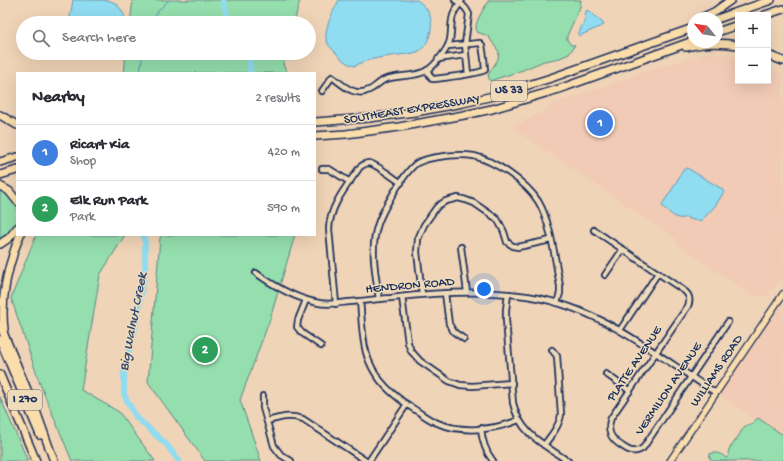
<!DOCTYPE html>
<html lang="en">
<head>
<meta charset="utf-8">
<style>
	body { margin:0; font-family:"Gochi Hand",sans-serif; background:#f7f7f7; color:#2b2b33 }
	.controls { position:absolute; right:12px; top:12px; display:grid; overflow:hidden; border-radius:0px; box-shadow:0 4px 16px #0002 }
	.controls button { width:36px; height:36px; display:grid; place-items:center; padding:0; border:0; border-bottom:1px solid #e1e1e2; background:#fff; color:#2b2b33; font:20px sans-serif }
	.compass { position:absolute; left:687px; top:12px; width:36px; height:36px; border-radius:50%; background:#fff; box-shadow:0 4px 16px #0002; rotate:300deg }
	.you { position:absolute; left:484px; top:289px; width:14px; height:14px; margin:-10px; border:3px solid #fff; border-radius:50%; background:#1a73e8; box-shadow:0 0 0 6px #1a73e833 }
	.badge { display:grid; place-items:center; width:26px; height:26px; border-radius:50%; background:#d1495b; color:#fff; font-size:13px; font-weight:700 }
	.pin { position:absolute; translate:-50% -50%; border:2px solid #fff; box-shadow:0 1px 4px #0006 }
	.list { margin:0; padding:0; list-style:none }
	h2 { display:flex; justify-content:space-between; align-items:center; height:52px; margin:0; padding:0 16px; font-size:17px }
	h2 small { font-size:13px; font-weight:400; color:#7c7c81 }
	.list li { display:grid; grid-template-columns:26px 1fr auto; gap:12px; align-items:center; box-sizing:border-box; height:56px; padding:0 16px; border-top:1px solid #e1e1e2 }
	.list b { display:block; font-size:15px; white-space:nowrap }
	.list p { margin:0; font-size:13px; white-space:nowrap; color:#7c7c81 }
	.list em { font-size:13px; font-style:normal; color:#7c7c81 }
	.icon { flex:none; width:22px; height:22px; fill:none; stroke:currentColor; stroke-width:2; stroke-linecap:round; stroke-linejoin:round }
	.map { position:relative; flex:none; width:783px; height:461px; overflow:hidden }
	.search { position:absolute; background:#fff; box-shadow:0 4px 16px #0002; left:16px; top:16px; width:300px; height:44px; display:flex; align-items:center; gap:10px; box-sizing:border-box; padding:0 14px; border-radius:22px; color:#7c7c81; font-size:15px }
	.panel { position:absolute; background:#fff; box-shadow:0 4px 16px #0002; left:16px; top:72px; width:300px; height:164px; border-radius:0px }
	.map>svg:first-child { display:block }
</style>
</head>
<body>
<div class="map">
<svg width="783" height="461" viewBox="0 0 783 461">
	<rect width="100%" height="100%" fill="#f0d4b7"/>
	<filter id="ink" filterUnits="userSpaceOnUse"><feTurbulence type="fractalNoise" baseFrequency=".025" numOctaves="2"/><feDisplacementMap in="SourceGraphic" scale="8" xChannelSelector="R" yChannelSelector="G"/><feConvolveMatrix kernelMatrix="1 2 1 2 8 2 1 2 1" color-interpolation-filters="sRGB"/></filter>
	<g filter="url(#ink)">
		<!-- built -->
		<g fill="#f1cbb5">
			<polygon points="705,54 731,55 738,57 738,81 768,81 768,67 783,74 783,277 766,296 753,296 678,245 676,239 511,127 545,111 548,109 549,106 652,69"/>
			<polygon points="783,297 783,435 758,418 754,420 753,418 718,394"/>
		</g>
		<!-- green -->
		<g fill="#95dead" stroke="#588686">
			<polygon points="133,0 300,0 294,23 130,23"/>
			<path d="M489 0H581L580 7 567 36V40L571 45H575L569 54 560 58 544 61 523 70 490 81 488 75 498 59 499 52 488 36 477 32C473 23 483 11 487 3Z"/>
			<polygon points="126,53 286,53 283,65 288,73 124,73"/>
			<path d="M0 189C6 192 13 197 16 204 20 211 17 228 11 234 8 237 3 239 0 241Z"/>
			<polygon points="36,235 125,235 100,275 81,390 119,412 155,461 72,461 40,384 11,298"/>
			<polygon points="162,235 295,235 270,319 240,400 261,461 205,461 148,382 160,238"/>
			<polygon points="0,397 3,404 28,461 0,461"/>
			<path d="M758 418 783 435V461H712C710 459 709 457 710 454 715 451 722 454 726 458L729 456V455L728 454 729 449 736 440 744 427 747 425 751 424Z"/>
		</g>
		<!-- water -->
		<g fill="#90dcf0" stroke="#6197b6">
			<path d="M73 0C80 0 106 0 111 1 120 5 125 14 126 23H69Z"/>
			<path d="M339 0H417C427 7 433 16 431 29 430 37 426 48 417 52 412 54 405 54 399 55 385 57 368 58 355 66 347 64 342 60 337 54 334 50 329 47 327 42 322 32 334 9 339 0Z"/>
			<polygon points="587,10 602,22 604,25 579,36 578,35 585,19 586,11"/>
			<path d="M687 168 722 189 724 192 715 206 702 220C697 221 690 220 686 217 677 222 669 212 662 206L663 203 673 188 683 170Z"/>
		</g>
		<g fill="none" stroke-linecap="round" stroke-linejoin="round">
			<!-- stream -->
			<g stroke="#6197b6" stroke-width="1">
				<polyline points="152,23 158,11 169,0"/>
				<polyline points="140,73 143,53"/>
			</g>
			<!-- river -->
			<g stroke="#90dcf0" stroke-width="6">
				<polyline points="223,0 229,23"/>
				<polyline points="245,53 250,60 250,73"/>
				<polyline points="143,235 145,242 145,269 135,328 124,369 124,395 136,417 166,444 179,461"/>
			</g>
			<defs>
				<g id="minor">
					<path d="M455 0C461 4 466 7 469 14L465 44 468 74"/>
					<polyline points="438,59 466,55"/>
					<path d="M427 70 432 79H434C447 77 475 75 485 70L484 58 482 45 480 43 448 46"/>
					<path d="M322 91 332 77C342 84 355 98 369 90 375 88 379 82 384 80 397 74 413 78 426 71 434 67 448 49 450 40 452 31 450 21 454 13 456 8 460 4 462 0"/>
					<polyline points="322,169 329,169 350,182"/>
					<path d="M594 230 683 290C689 294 691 299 688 306L611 418C606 431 611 439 622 446 629 451 635 454 643 448L728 322"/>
					<polyline points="461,247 467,292"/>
					<path d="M256 273C274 286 297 299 319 303 328 305 339 303 349 302 363 301 377 299 391 298 433 293 475 290 518 295 596 303 653 353 716 393"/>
					<polyline points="605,275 623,249"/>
					<polyline points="445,293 449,324 454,332 464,339"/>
					<polyline points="422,294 417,252 418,239 424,225 436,208 439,205 446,201 458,198 466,200 474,203 490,214 497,219 500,224 504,232 507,242 513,246 518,247 551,240"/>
					<path d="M508 294 506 310V320L513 403C520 434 543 444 568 461"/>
					<polyline points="402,297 408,343 411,351 420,361 449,381 460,385 472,386 512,383"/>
					<path d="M379 299C376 276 370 250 377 227 381 212 405 171 417 163 423 160 431 158 438 157 450 155 462 154 474 156 495 161 526 182 538 201 551 222 555 260 560 286V293L557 303"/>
					<polyline points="306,300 298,320 297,327 302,333 321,346"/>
					<path d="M360 301C362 320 362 345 369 361 377 381 392 394 409 406 418 411 426 418 435 422 461 434 494 430 519 420"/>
					<path d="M336 304 329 229C330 205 347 186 360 167 363 165 365 163 369 163 376 164 394 178 401 183"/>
					<polyline points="620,330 658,273"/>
					<polyline points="606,374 630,391"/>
					<polyline points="263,396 263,408 274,446 281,455 291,461"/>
					<path d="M267 421C280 418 290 414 303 419L366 461"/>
					<path d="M481 428C482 441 485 451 493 461"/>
					<path d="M544 445C551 436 560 425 561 414L557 356 552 350"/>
					<polyline points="369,461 407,404"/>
				</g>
				<polyline id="major" points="670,461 783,294"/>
				<g id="highway">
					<polyline points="765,15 783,9"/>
					<polyline points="701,18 714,12 731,0"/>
					<polyline points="717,19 771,0"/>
					<polyline points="717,32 738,25"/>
					<path d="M686 47C705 43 718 42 738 45"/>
					<polyline points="768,55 783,61"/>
					<polyline points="0,115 17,125"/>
					<polyline points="315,122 369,118 415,112 463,103 493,96 551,78 693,28"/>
					<polyline points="315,136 346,134 399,127 464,115 492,109 559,89 693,41"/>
					<polyline points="0,162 17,157"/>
					<polyline points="0,175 17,170"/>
					<polyline points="0,186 9,191 17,201"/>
					<polyline points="0,244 9,238 17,228"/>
					<polyline points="0,325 36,411 54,461"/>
					<path d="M4 329C0 297 8 265 20 235"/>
					<polyline points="0,340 40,435"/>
					<polyline points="0,375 36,461"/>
				</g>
			</defs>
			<!-- minor casing -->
			<use href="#minor" stroke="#1b2f5e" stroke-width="8"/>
			<!-- major casing -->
			<use href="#major" stroke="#1b2f5e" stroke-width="8"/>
			<!-- highway casing -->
			<use href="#highway" stroke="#1b2f5e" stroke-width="10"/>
			<!-- minor -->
			<use href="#minor" stroke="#efdbb9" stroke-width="4.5"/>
			<!-- major -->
			<use href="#major" stroke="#faddab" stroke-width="5.5"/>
			<!-- highway -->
			<use href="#highway" stroke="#faddab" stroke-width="7"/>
		</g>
	</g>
	<g text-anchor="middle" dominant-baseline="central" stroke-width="3" stroke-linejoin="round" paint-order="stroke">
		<!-- shield labels -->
		<g fill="#efdbb9" stroke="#5b6379" stroke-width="1">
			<rect x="491" y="81" width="36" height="20" rx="3"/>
			<rect x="8" y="390" width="34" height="20" rx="3"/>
		</g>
		<g font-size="12" font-weight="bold" fill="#1b2f5e">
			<text x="509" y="91">US 33</text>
			<text x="25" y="400">I 270</text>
		</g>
		<!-- street labels -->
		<g font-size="13" fill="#1b2f5e" stroke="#efdbb9">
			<text transform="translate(412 110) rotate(-9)">SOUTHEAST EXPRESSWAY</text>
			<text transform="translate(410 286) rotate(-5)">HENDRON ROAD</text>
			<text transform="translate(635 364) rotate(-56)">PLATTE AVENUE</text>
			<text transform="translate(717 371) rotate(-56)">WILLIAMS ROAD</text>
			<text transform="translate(669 389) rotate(-56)">VERMILION AVENUE</text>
		</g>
		<!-- water labels -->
		<g font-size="14" font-style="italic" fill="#2d4974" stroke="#efdbb9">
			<text transform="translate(134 322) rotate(-79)">Big Walnut Creek</text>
		</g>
	</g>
</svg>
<div class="controls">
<button>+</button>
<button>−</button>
</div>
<svg class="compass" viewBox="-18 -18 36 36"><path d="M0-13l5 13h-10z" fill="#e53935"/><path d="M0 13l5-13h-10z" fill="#7c7c81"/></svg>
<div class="you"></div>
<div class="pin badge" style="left:600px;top:123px;background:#3f7fe0">1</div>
<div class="pin badge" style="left:205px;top:350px;background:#2e9e5b">2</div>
<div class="search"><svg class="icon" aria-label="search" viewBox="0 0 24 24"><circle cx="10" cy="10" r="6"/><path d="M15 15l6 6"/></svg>Search here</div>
<section class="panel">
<h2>Nearby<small>2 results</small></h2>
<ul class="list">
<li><span class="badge" style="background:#3f7fe0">1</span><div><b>Ricart Kia</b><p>Shop</p></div><em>420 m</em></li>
<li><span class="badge" style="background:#2e9e5b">2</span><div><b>Elk Run Park</b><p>Park</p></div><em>590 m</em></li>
</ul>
</section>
</div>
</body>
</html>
